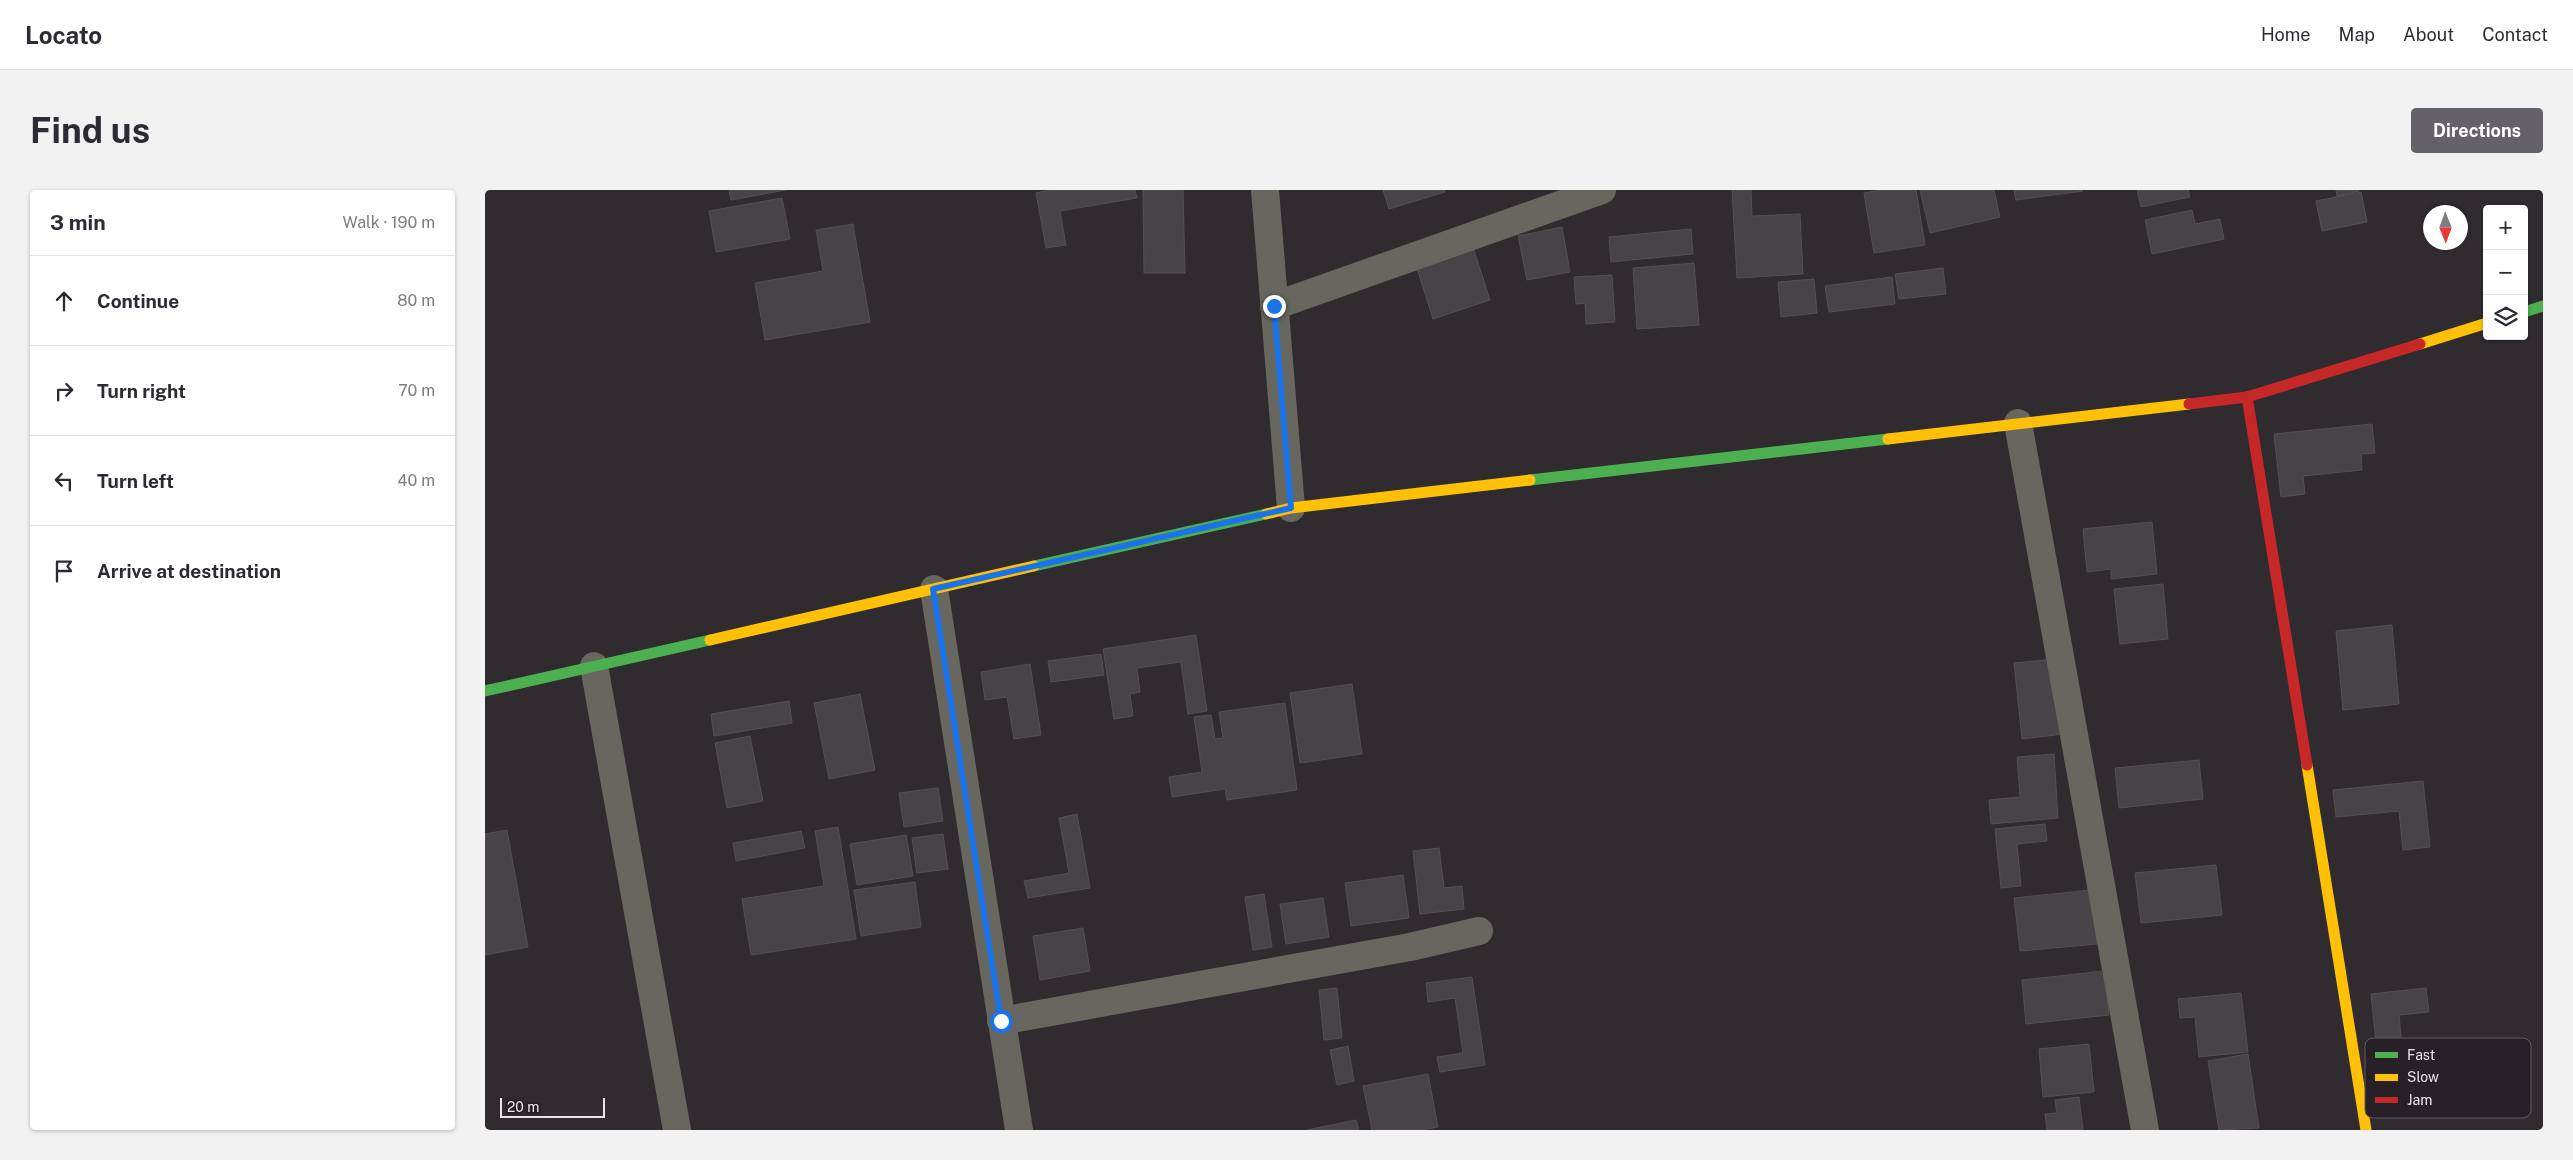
<!DOCTYPE html>
<html lang="en">
<head>
<meta charset="utf-8">
<style>
	body { margin:0; font-family:"Public Sans",sans-serif; background:#f2f2f3; color:#2b2b33 }
	.controls { position:absolute; right:15px; top:15px; display:grid; overflow:hidden; border-radius:5px; box-shadow:0 1px 4px #0004 }
	.controls button { width:45px; height:45px; display:grid; place-items:center; padding:0; border:0; border-bottom:1px solid #e1e1e2; background:#fff; color:#2b2b33; font:25px sans-serif }
	.compass { position:absolute; left:1938px; top:15px; width:45px; height:45px; border-radius:50%; background:#fff; box-shadow:0 1px 4px #0004; rotate:179deg }
	.scale { position:absolute; left:15px; bottom:12px; width:105px; box-sizing:border-box; padding-left:5px; border:2px solid #eae5ea; border-top:0; font-size:14px; line-height:18px; white-space:nowrap; color:#eae5ea; -webkit-text-stroke:4px #272027; paint-order:stroke }
	.stop { position:absolute; width:15px; height:15px; margin:-11px; border:4px solid #1a73e8; border-radius:50%; background:#fff }
	.stop.end { background:#1a73e8; border-color:#fff; box-shadow:0 1px 5px #0008 }
	.list { margin:0; padding:0; list-style:none }
	h2 { display:flex; justify-content:space-between; align-items:center; height:65px; margin:0; padding:0 20px; font-size:21px }
	h2 small { font-size:16px; font-weight:400; color:#7c7c81 }
	.list li { display:grid; grid-template-columns:32px 1fr auto; gap:15px; align-items:center; box-sizing:border-box; height:90px; padding:0 20px; border-top:1px solid #e1e1e2 }
	.list b { display:block; font-size:19px; white-space:nowrap }
	.list em { font-size:16px; font-style:normal; color:#7c7c81 }
	.icon { flex:none; width:28px; height:28px; fill:none; stroke:currentColor; stroke-width:2; stroke-linecap:round; stroke-linejoin:round }
	.map { position:relative; flex:none; width:2058px; height:940px; overflow:hidden; border-radius:5px }
	header { display:flex; align-items:center; gap:30px; box-sizing:border-box; height:70px; padding:0 25px; background:#fff; border-bottom:1px solid #e1e1e2 }
	header strong { font-size:24px }
	nav { display:flex; gap:28px; margin-inline-start:auto; font-size:18px }
	.intro { display:flex; align-items:center; justify-content:space-between; box-sizing:border-box; height:120px; padding:0 30px }
	h1 { margin:0; font-size:35px }
	.button { padding:12px 22px; border-radius:5px; background:#646168; color:#fff; font-size:18px; font-weight:700 }
	main { display:flex; gap:30px; padding:0 30px }
	aside { flex:1; background:#fff; border-radius:5px; box-shadow:0 1px 4px #0004 }
	.map>svg:first-child { display:block }
</style>
</head>
<body>
<header>
<strong>Locato</strong>
<nav><a>Home</a><a>Map</a><a>About</a><a>Contact</a></nav>
</header>
<div class="intro"><h1>Find us</h1><a class="button">Directions</a></div>
<main>
<aside>
<h2>3 min<small>Walk · 190 m</small></h2>
<ul class="list">
<li><svg class="icon" aria-label="ahead" viewBox="0 0 24 24"><path d="M12 20V5M6 11l6-6 6 6"/></svg><div><b>Continue</b></div><em>80 m</em></li>
<li><svg class="icon" aria-label="right" viewBox="0 0 24 24"><path d="M7 20v-9h11M14 6l5 5-5 5"/></svg><div><b>Turn right</b></div><em>70 m</em></li>
<li><svg class="icon" aria-label="left" viewBox="0 0 24 24"><path d="M17 20v-9H6M10 6l-5 5 5 5"/></svg><div><b>Turn left</b></div><em>40 m</em></li>
<li><svg class="icon" aria-label="arrive" viewBox="0 0 24 24"><path d="M6 21V4h12l-3 4 3 4H6"/></svg><div><b>Arrive at destination</b></div></li>
</ul>
</aside>
<div class="map">
<svg width="2058" height="940" viewBox="0 0 2058 940">
	<rect width="100%" height="100%" fill="#2f2b2f"/>
	<!-- building -->
	<g fill="#474447" stroke="#545054">
		<polygon points="244,0 301,0 246,10"/>
		<polygon points="566,0 650,0 652,8 575,21 581,55 561,58 551,3"/>
		<polygon points="658,0 698,0 700,83 659,83"/>
		<polygon points="898,0 959,0 960,2 904,19"/>
		<polygon points="1247,0 1266,0 1267,26 1315,24 1318,84 1252,88"/>
		<polygon points="1396,0 1431,0 1440,55 1389,63 1379,3"/>
		<polygon points="1435,0 1509,0 1515,27 1445,43"/>
		<polygon points="1529,0 1597,0 1598,1 1531,10"/>
		<polygon points="1652,0 1703,0 1705,7 1656,17"/>
		<polygon points="1851,0 1874,0 1874,1 1852,6"/>
		<polygon points="1876,2 1882,32 1837,41 1831,11"/>
		<polygon points="297,8 305,49 231,62 224,21"/>
		<polygon points="1707,20 1710,34 1735,29 1739,49 1667,64 1660,30"/>
		<polygon points="368,34 385,132 280,150 270,93 338,81 331,40"/>
		<polygon points="1077,37 1085,82 1042,90 1033,46"/>
		<polygon points="1206,39 1208,64 1126,72 1124,47"/>
		<polygon points="987,54 1005,110 948,129 930,72"/>
		<polygon points="1209,73 1214,135 1152,139 1148,78"/>
		<polygon points="1458,78 1461,104 1414,109 1410,84"/>
		<polygon points="1127,85 1130,132 1101,134 1100,113 1091,114 1089,87"/>
		<polygon points="1407,87 1410,114 1344,122 1340,96"/>
		<polygon points="1329,89 1332,123 1296,127 1293,92"/>
		<polygon points="1887,234 1890,263 1876,264 1877,280 1818,286 1820,304 1796,307 1789,244"/>
		<polygon points="1667,332 1672,384 1626,389 1626,379 1602,382 1598,339"/>
		<polygon points="1678,394 1683,449 1635,454 1629,399"/>
		<polygon points="1907,435 1914,514 1858,520 1851,441"/>
		<polygon points="711,445 722,521 703,524 696,472 652,478 655,502 645,504 648,526 629,529 618,459"/>
		<polygon points="616,464 619,485 566,492 563,471"/>
		<polygon points="1572,469 1579,544 1537,549 1529,473"/>
		<polygon points="545,474 556,545 529,549 522,507 500,510 496,482"/>
		<polygon points="867,494 877,564 815,573 805,503"/>
		<polygon points="375,504 390,580 344,589 329,513"/>
		<polygon points="304,511 307,533 229,546 226,524"/>
		<polygon points="800,513 812,600 742,610 740,599 687,607 684,587 717,582 709,527 726,525 730,549 738,548 734,522"/>
		<polygon points="265,546 278,611 242,618 230,553"/>
		<polygon points="1569,564 1573,628 1506,634 1504,610 1535,607 1532,567"/>
		<polygon points="1714,570 1718,609 1634,618 1630,578"/>
		<polygon points="1938,591 1945,657 1918,660 1914,621 1851,627 1848,600"/>
		<polygon points="453,598 458,631 419,637 414,603"/>
		<polygon points="592,624 605,698 543,708 539,691 584,683 574,628"/>
		<polygon points="1560,634 1562,651 1532,654 1536,696 1516,698 1510,639"/>
		<polygon points="353,637 371,749 266,765 257,709 339,696 330,641"/>
		<polygon points="22,640 43,757 0,765 0,644"/>
		<polygon points="316,641 320,658 251,671 248,653"/>
		<polygon points="458,644 463,679 432,683 427,648"/>
		<polygon points="421,645 428,686 372,695 365,654"/>
		<polygon points="954,658 959,698 977,696 979,719 935,724 928,661"/>
		<polygon points="1731,675 1737,725 1656,733 1650,683"/>
		<polygon points="918,685 924,728 866,736 860,693"/>
		<polygon points="430,692 436,737 376,746 369,700"/>
		<polygon points="1606,700 1612,754 1535,761 1529,708"/>
		<polygon points="779,704 787,757 768,760 760,707"/>
		<polygon points="838,708 844,747 801,754 795,714"/>
		<polygon points="598,738 605,781 555,790 548,746"/>
		<polygon points="1619,781 1624,825 1541,834 1537,790"/>
		<polygon points="987,787 1000,875 955,882 952,867 978,863 970,808 943,812 941,793"/>
		<polygon points="852,798 857,848 839,850 834,800"/>
		<polygon points="1941,798 1944,822 1914,825 1918,867 1976,860 1978,882 1895,890 1886,804"/>
		<polygon points="1756,803 1763,862 1714,867 1710,827 1695,828 1693,809"/>
		<polygon points="1604,854 1609,902 1558,907 1554,859"/>
		<polygon points="863,856 869,891 852,895 845,860"/>
		<polygon points="1763,864 1774,938 1734,940 1723,871"/>
		<polygon points="943,884 953,937 937,940 887,940 878,896"/>
		<polygon points="1594,907 1598,940 1562,940 1560,924 1572,923 1570,910"/>
		<polygon points="871,930 874,940 822,940"/>
	</g>
	<g fill="none" stroke-linecap="round" stroke-linejoin="round">
		<!-- street -->
		<g stroke="#67665f" stroke-width="28">
			<polyline points="780,0 806,318"/>
			<polyline points="789,116 1117,0"/>
			<polyline points="1533,233 1660,940"/>
			<polyline points="449,399 534,940"/>
			<polyline points="109,476 192,940"/>
			<polyline points="516,831 925,757 994,741"/>
		</g>
		<!-- fast -->
		<g stroke="#4caf50" stroke-width="11">
			<polyline points="2039,122 2058,116"/>
			<polyline points="1045,290 1403,249"/>
			<polyline points="549,376 781,324"/>
			<polyline points="0,501 225,450"/>
		</g>
		<!-- slow -->
		<g stroke="#ffc107" stroke-width="11">
			<polyline points="1935,154 2002,133"/>
			<polyline points="1403,249 1704,214"/>
			<polyline points="781,324 806,318 1045,290"/>
			<polyline points="225,450 549,376"/>
			<polyline points="1822,575 1881,940"/>
		</g>
		<!-- jam -->
		<g stroke="#c62828" stroke-width="11">
			<polyline points="1762,207 1822,575"/>
			<polyline points="1704,214 1762,207 1935,154"/>
		</g>
	</g>
	<g fill="none" stroke-linecap="round" stroke-linejoin="round">
		<!-- route -->
		<polyline stroke="#1a73e8" stroke-width="6" points="516,831 448,399 806,318 789,116"/>
	</g>
	<!-- legend -->
	<rect x="1880" y="848" width="166" height="80" rx="8" fill="#272027" stroke="#625b62" stroke-width="1"/>
	<rect x="1890" y="862" width="23" height="6" fill="#4caf50"/>
	<rect x="1890" y="884" width="23" height="7" fill="#ffc107"/>
	<rect x="1890" y="907" width="23" height="6" fill="#c62828"/>
	<g font-size="14" fill="#eae5ea">
		<text x="1922" y="870">Fast</text>
		<text x="1922" y="892">Slow</text>
		<text x="1922" y="915">Jam</text>
	</g>
</svg>
<div class="controls">
<button>+</button>
<button>−</button>
<button><svg class="icon" aria-label="layers" viewBox="0 0 24 24"><path d="M12 4l9 5-9 5-9-5zM3 14l9 5 9-5"/></svg></button>
</div>
<svg class="compass" viewBox="-18 -18 36 36"><path d="M0-13l5 13h-10z" fill="#e53935"/><path d="M0 13l5-13h-10z" fill="#7c7c81"/></svg>
<div class="scale">20 m</div>
<div class="stop" style="left:516px;top:831px"></div>
<div class="stop end" style="left:789px;top:116px"></div>
</div>
</main>
</body>
</html>
